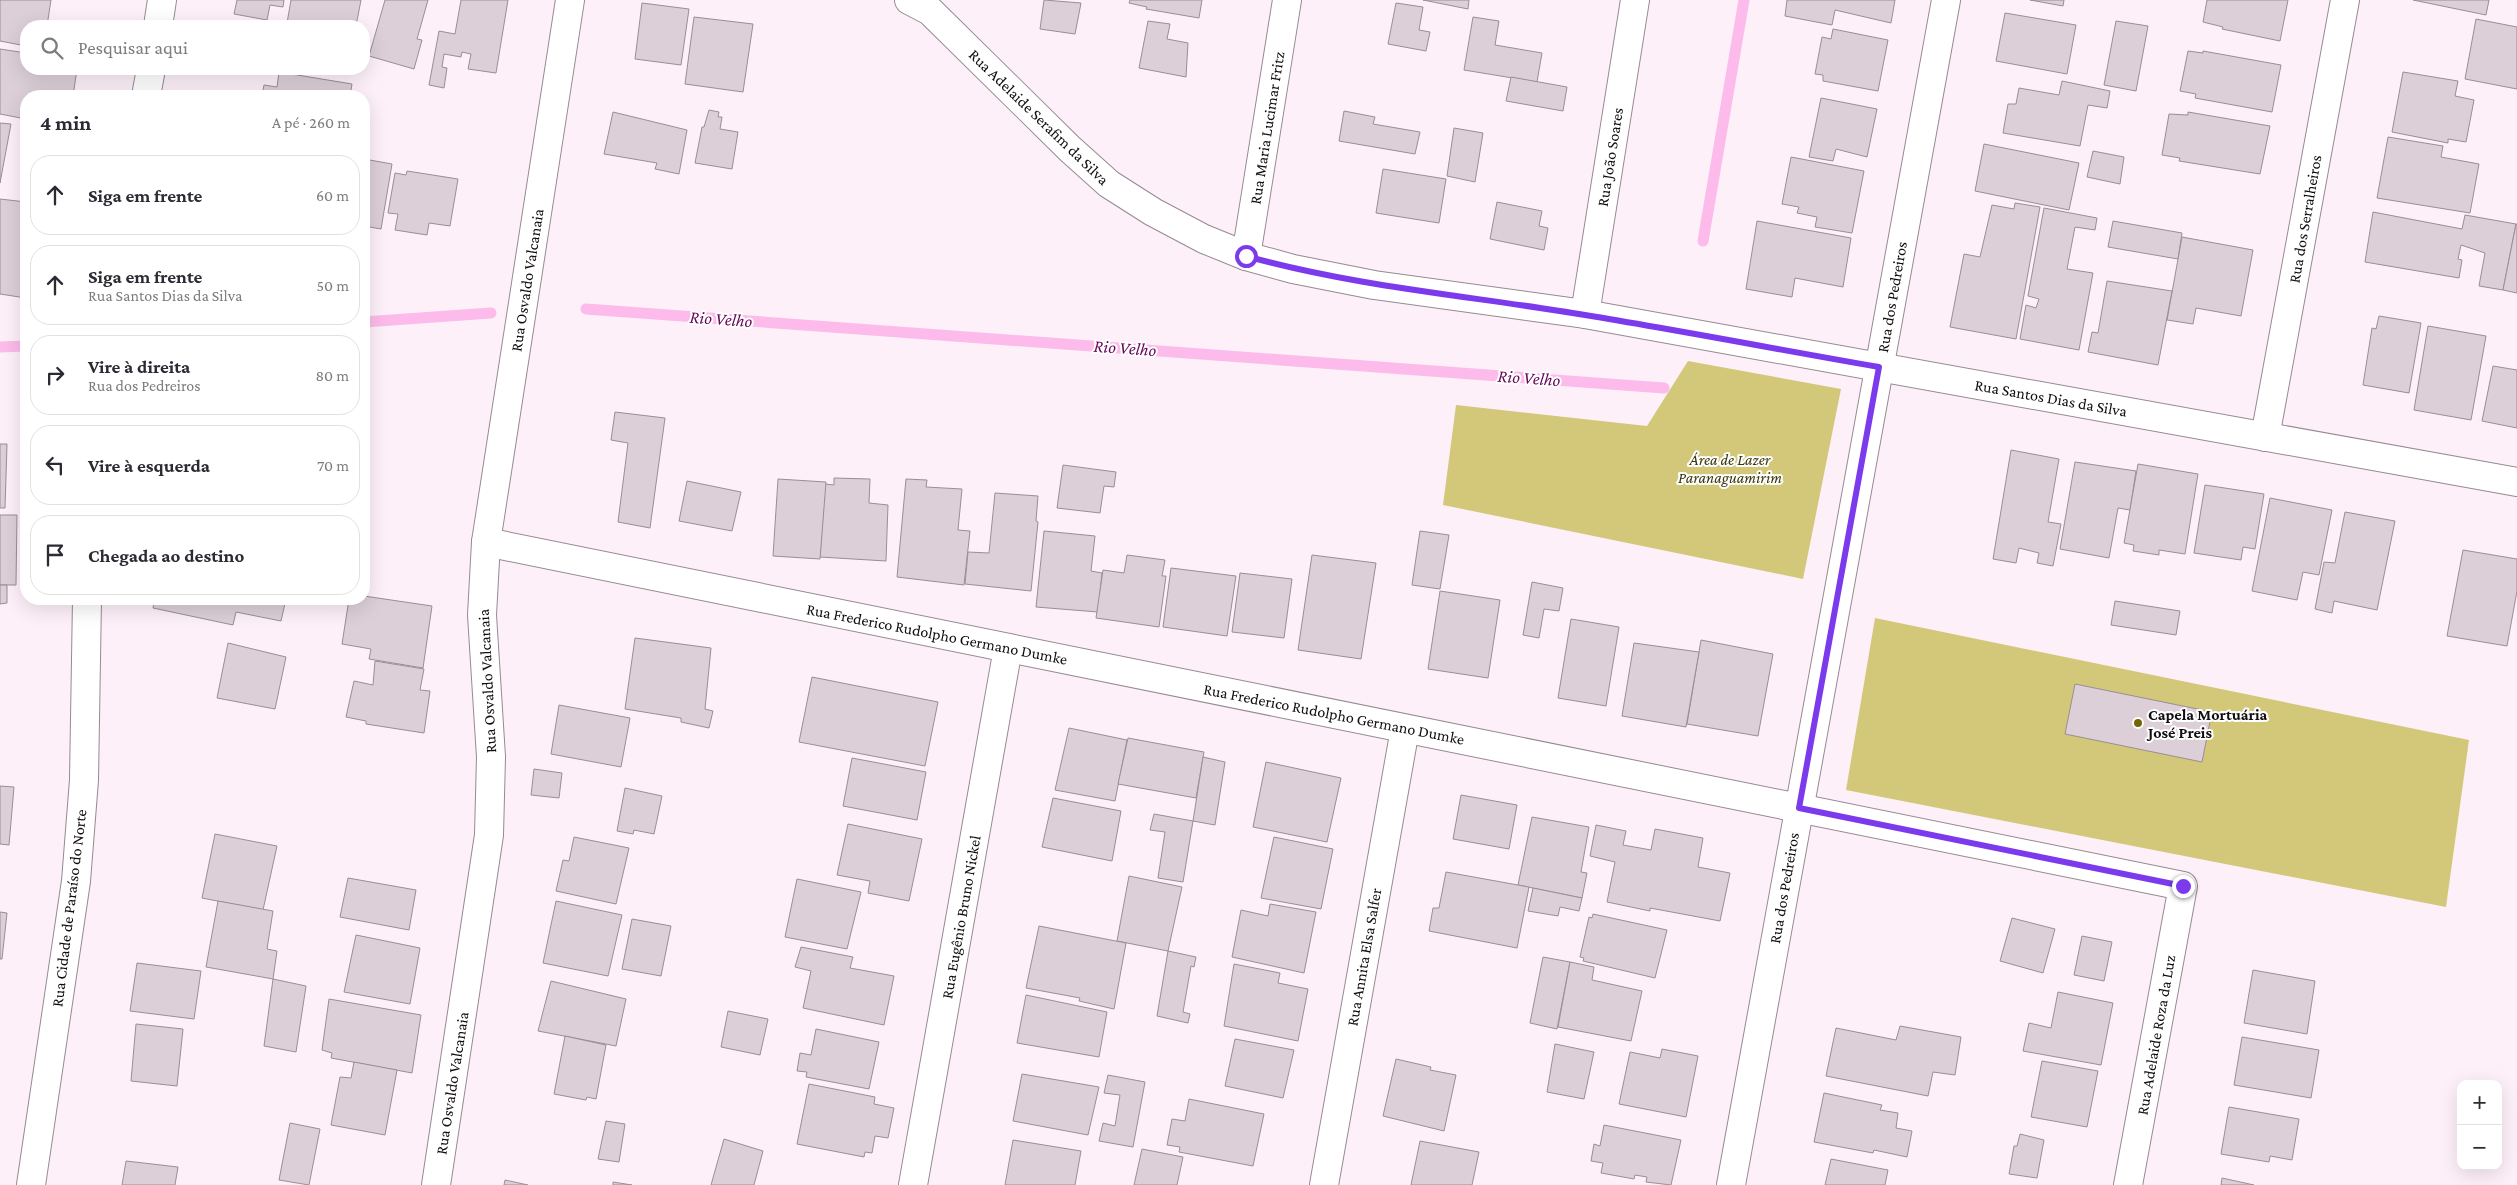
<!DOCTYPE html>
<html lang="pt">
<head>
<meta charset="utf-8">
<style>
	body { margin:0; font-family:"Crimson Pro",serif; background:#f7f7f7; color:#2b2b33 }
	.controls { position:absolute; right:15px; bottom:15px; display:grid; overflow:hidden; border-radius:10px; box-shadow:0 5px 20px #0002 }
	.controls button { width:45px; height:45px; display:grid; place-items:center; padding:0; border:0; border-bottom:1px solid #e1e1e2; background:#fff; color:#2b2b33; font:25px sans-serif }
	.stop { position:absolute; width:15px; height:15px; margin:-11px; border:4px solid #7c3aed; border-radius:50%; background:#fff }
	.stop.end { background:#7c3aed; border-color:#fff; box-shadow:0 1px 5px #0008 }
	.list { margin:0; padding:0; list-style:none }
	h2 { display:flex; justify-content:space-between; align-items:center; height:65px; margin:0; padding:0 20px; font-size:21px }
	h2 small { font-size:16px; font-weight:400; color:#7c7c81 }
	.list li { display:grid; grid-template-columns:32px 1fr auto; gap:15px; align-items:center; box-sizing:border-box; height:80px; margin:0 10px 10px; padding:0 10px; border:1px solid #e1e1e2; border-radius:20px }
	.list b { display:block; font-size:19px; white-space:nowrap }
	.list p { margin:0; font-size:16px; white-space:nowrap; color:#7c7c81 }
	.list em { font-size:16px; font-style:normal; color:#7c7c81 }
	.icon { flex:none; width:28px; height:28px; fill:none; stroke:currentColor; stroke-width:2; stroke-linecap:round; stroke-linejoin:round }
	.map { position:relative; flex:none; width:2517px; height:1185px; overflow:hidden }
	.search { position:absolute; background:#fff; box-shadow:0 5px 20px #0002; left:20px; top:20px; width:350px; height:55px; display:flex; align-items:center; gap:12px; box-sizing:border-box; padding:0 18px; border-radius:20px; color:#7c7c81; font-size:19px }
	.panel { position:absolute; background:#fff; box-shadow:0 5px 20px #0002; left:20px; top:90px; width:350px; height:515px; border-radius:20px }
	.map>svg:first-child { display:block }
</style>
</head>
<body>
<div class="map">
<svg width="2517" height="1185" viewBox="0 0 2517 1185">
	<rect width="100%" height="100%" fill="#fdf0f9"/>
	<!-- green -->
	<g fill="#d3c87a">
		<polygon points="1688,361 1841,389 1803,579 1443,505 1456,405 1647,426"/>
		<polygon points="1875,618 2469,740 2446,907 1846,790"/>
	</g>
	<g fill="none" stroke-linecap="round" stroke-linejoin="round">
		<!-- stream -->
		<g stroke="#fcbbea" stroke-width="11">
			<polyline points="1703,241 1744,0"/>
			<polyline points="586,309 1664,388"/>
			<polyline points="364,322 491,313"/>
			<polyline points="0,347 26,346"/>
		</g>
	</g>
	<!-- building -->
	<g fill="#dccfd8" stroke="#9a8e96">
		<polygon points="0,0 51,0 47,26 26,26 26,46 0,41"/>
		<polygon points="237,0 284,0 283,7 270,5 267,20 234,14"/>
		<polygon points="291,0 361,0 356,26 305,26 287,23"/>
		<polygon points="385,0 428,0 417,39 422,40 414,69 369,56"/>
		<polygon points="461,0 508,0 496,73 468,69 471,54 462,52 461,57 444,54 442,67 447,68 444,88 429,85 439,31 455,34"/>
		<polygon points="1044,0 1081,3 1075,34 1040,29"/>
		<polygon points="1130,0 1202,0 1199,18 1146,9 1147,7 1129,3"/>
		<polygon points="1423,0 1469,0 1468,9"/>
		<polygon points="1787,0 1895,0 1891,23 1835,10 1832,25 1785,16"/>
		<polygon points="2030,0 2064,0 2063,6"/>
		<polygon points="2207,0 2288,0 2280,41 2222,29 2223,27 2203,22"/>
		<polygon points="2413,0 2489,0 2486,15"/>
		<polygon points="642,3 689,9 681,65 635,59"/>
		<polygon points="1396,3 1423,7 1419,30 1430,32 1426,51 1388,44"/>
		<polygon points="2005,13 2076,25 2067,74 1996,61"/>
		<polygon points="694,17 753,24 743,92 685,84"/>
		<polygon points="1473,17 1499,21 1495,45 1542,53 1537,82 1464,70"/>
		<polygon points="2476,19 2517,27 2517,89 2465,79"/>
		<polygon points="1148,21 1170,24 1167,39 1188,43 1186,77 1139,68"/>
		<polygon points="2116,21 2148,26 2136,91 2104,85"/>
		<polygon points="1833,29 1888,40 1878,91 1823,81 1823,75 1815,74 1822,37 1831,39"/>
		<polygon points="0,49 26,53 26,69 77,69 73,96 26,96 26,119 0,114"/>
		<polygon points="2188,51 2203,53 2203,51 2281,65 2272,112 2195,98 2196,94 2180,91"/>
		<polygon points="279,72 352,84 350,96 262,96 264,85 277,87"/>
		<polygon points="2403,72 2458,81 2455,96 2474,100 2466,142 2448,139 2448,143 2392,132"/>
		<polygon points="1511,77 1567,87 1563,111 1506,101"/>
		<polygon points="2062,81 2110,91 2107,108 2088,105 2080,146 2003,133 2008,104 2016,104 2019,88 2059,95"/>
		<polygon points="1821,98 1877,109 1867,157 1836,149 1833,161 1809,157"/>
		<polygon points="709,110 719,112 718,117 722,117 720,129 738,132 732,169 695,163 702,127 704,127"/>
		<polygon points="1344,111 1375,117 1373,124 1420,132 1415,154 1339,141"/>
		<polygon points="613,112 687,130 679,174 655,169 657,163 604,154"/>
		<polygon points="2188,112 2270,126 2260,174 2179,161 2180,158 2162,155 2169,114 2188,115"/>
		<polygon points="0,123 11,124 0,183"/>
		<polygon points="1454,128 1483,133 1475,182 1447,176"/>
		<polygon points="2388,137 2443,146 2441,157 2479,164 2470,213 2377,198"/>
		<polygon points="1984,144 2079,163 2069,210 1975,191"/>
		<polygon points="2093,151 2124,157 2120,184 2087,177"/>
		<polygon points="1791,157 1864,171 1852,233 1815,227 1817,217 1797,213 1799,207 1782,204"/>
		<polygon points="364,159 392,164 381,229 364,226"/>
		<polygon points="1383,169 1446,179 1439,223 1376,213"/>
		<polygon points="407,171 458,179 450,226 429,223 427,235 395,230 398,214 388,213 395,173 406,175"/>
		<polygon points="0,199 26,202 26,298 0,294"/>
		<polygon points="1497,202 1542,211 1539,226 1548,228 1544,250 1490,239"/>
		<polygon points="2015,203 2040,207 2016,339 1950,327 1964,254 1980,257 1992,205 2014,209"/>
		<polygon points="2044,208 2097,218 2095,230 2075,227 2067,269 2093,273 2079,350 2020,339 2026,305 2036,308 2039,299 2028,296"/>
		<polygon points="2373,212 2462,229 2465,215 2516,224 2503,290 2479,286 2485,253 2461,245 2458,259 2462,260 2459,278 2365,262"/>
		<polygon points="1757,221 1851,238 1843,287 1795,278 1792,297 1746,289"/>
		<polygon points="2113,221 2182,233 2178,259 2108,247"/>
		<polygon points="2516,224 2517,224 2517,293 2503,290"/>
		<polygon points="2182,237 2253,250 2241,316 2196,308 2193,324 2167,320"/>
		<polygon points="2107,281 2172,291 2158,365 2088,352 2092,332 2098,333"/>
		<polygon points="2379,316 2421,323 2409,393 2363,385 2372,328 2376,329"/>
		<polygon points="2428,326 2486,336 2471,420 2414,410"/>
		<polygon points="2493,366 2517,370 2517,428 2482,421"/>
		<polygon points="615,412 665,418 650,528 618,522 628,443 611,440"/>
		<polygon points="0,444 7,444 5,508 0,508"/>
		<polygon points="2011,450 2059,459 2048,522 2061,524 2053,566 2037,563 2039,553 2019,548 2016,563 1993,559"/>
		<polygon points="2075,462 2136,471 2130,510 2118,508 2109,558 2060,549"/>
		<polygon points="2138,464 2198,474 2185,554 2159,550 2159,555 2133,551 2134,545 2124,543"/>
		<polygon points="1063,465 1116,472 1114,487 1104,486 1100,513 1057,508"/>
		<polygon points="834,478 870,479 869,503 888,505 886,561 820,557 825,484 834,485"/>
		<polygon points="778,479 826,482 820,559 773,556"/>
		<polygon points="906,479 927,480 926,487 962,489 958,530 970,531 964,585 897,577"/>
		<polygon points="687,481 741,492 732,531 679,521"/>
		<polygon points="2205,485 2264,494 2255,549 2243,547 2241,560 2194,553"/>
		<polygon points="995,493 1038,496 1036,521 1038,522 1031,591 965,584 968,552 989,553"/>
		<polygon points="2270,498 2332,510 2319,575 2303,572 2297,600 2252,591"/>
		<polygon points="2345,512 2395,521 2377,610 2334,601 2332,613 2315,609 2324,562 2335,563"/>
		<polygon points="0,515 17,515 16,585 0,585"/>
		<polygon points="1044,531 1095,536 1091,571 1102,573 1098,612 1036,607"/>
		<polygon points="1420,531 1449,535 1440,589 1412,585"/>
		<polygon points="2463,550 2517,559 2517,591 2507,646 2447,636"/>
		<polygon points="1127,555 1165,560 1162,576 1166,576 1159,627 1096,618 1103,570 1124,573"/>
		<polygon points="1312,555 1376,563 1361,659 1298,650"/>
		<polygon points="1171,568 1236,576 1227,636 1163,627"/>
		<polygon points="1240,573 1292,579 1284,638 1232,632"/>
		<polygon points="1532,582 1563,588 1559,611 1544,609 1539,638 1523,635"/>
		<polygon points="0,585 7,585 7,603 0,604"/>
		<polygon points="1440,591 1500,600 1488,678 1428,669"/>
		<polygon points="364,596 432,606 423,668 369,659 371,649 342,644 349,599 364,599"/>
		<polygon points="155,599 286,599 281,621 236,612 233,625 153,608"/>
		<polygon points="2115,601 2180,611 2176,635 2111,625"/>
		<polygon points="1571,619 1619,627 1606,706 1558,698"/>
		<polygon points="635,638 711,648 705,709 713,711 709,728 681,722 681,718 625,709"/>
		<polygon points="1701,640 1773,654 1758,736 1687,724"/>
		<polygon points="228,643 286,657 275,709 217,698"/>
		<polygon points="1634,643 1699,652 1686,727 1622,716"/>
		<polygon points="375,661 424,669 420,690 430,691 424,733 366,724 366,721 346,717 354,681 373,685"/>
		<polygon points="812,677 938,702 925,766 799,742"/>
		<polygon points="2075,684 2212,712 2202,762 2065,734"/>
		<polygon points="559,705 630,718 621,767 551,754"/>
		<polygon points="1069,728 1127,740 1115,801 1055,790"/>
		<polygon points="1128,738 1204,752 1196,798 1118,784"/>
		<polygon points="1203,757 1225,762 1215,825 1193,821"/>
		<polygon points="852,758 926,772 917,820 843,806"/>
		<polygon points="1266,762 1341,778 1327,842 1253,827"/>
		<polygon points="534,769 562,773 559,798 531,795"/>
		<polygon points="0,786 14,787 9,845 0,844"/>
		<polygon points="625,788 662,796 654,834 634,830 633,834 617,831"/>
		<polygon points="1461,795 1517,805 1509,849 1453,839"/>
		<polygon points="1053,798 1121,811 1112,861 1042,847"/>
		<polygon points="1154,814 1193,821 1183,882 1158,878 1165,832 1150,830"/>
		<polygon points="1532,817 1589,827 1581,872 1587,873 1582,898 1518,885"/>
		<polygon points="848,824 922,839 909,901 868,893 870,881 837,875"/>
		<polygon points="1596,825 1626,831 1623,845 1651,850 1655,829 1703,838 1698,867 1730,873 1720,921 1650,908 1650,911 1607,902 1615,862 1590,856"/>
		<polygon points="215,834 277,846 263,910 202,898"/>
		<polygon points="574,837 629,848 616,904 556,891 563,860 569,861"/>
		<polygon points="1274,837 1333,849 1321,909 1261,898"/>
		<polygon points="1446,872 1529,887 1517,948 1429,931 1433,908 1439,908"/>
		<polygon points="1129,876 1182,887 1168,951 1117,941"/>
		<polygon points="348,878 416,890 409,930 340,917"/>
		<polygon points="797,879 861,892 847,949 785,937"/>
		<polygon points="1533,888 1582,898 1579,911 1560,907 1558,916 1528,911"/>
		<polygon points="218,901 273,911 267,949 277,951 273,979 206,967"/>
		<polygon points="556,901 622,915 608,976 543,963"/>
		<polygon points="1270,904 1316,912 1304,973 1232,957 1241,910 1268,916"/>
		<polygon points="0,912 7,913 2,959 0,959"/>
		<polygon points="1593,914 1667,930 1655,978 1583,961 1584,958 1580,957 1589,917 1592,918"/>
		<polygon points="2012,918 2055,929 2043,973 2000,961"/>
		<polygon points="632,919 671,926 661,976 622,969"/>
		<polygon points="1039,926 1126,943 1114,1009 1079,1001 1080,998 1026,988"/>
		<polygon points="356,935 420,948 410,1004 344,992"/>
		<polygon points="2082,936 2112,942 2104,981 2074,975"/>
		<polygon points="801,947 853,957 850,968 894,976 884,1025 803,1008 811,971 795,967"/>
		<polygon points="1168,951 1196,957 1194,967 1191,966 1183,1012 1190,1014 1188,1023 1157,1016"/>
		<polygon points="1543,957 1570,962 1557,1029 1530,1023"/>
		<polygon points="1570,962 1594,967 1592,980 1642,991 1631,1041 1558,1027"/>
		<polygon points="137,963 201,971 194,1019 130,1011"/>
		<polygon points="1234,964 1280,973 1278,983 1308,989 1298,1041 1224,1026"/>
		<polygon points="2253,970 2315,981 2307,1034 2244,1023"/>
		<polygon points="273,979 306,986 296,1052 264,1046"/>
		<polygon points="551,981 626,999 616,1046 538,1031"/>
		<polygon points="2058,992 2113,1003 2101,1065 2023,1051 2029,1023 2051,1028"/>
		<polygon points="1026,995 1107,1012 1099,1057 1017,1043"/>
		<polygon points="329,999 421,1015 412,1073 331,1058 332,1053 322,1050"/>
		<polygon points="728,1011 768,1019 760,1055 721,1047"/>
		<polygon points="136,1024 183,1029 177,1086 131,1081"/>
		<polygon points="1900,1026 1961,1037 1955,1075 1933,1072 1928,1096 1826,1076 1836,1028 1896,1040"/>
		<polygon points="816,1029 879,1042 869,1089 806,1077 807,1072 797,1071 800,1053 811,1055"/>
		<polygon points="565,1036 606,1045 596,1099 587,1097 586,1100 554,1094"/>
		<polygon points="2242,1037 2319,1050 2311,1098 2234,1085"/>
		<polygon points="1235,1039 1294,1050 1283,1098 1225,1086"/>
		<polygon points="1555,1044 1594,1052 1584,1099 1547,1092"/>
		<polygon points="1662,1049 1698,1056 1686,1117 1619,1104 1630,1052 1660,1058"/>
		<polygon points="1396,1059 1431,1067 1430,1070 1456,1075 1444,1131 1383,1116"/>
		<polygon points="2042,1061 2098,1071 2087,1127 2031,1117"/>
		<polygon points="354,1062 397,1070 385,1135 331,1125 340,1077 351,1078"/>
		<polygon points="1022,1074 1099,1087 1088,1135 1013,1121"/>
		<polygon points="1108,1075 1145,1082 1133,1147 1099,1141 1103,1123 1115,1126 1120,1095 1104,1093"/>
		<polygon points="809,1084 875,1097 874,1104 894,1108 888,1138 875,1136 872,1153 865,1152 864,1157 797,1144"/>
		<polygon points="1824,1093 1882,1105 1880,1110 1898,1113 1896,1128 1912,1131 1907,1157 1874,1150 1873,1153 1814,1142"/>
		<polygon points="1189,1099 1264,1114 1253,1166 1179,1152 1180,1147 1167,1145 1172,1119 1185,1121"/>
		<polygon points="2229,1107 2299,1119 2292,1160 2270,1156 2269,1162 2221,1154"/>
		<polygon points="606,1121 625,1124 619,1162 598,1159"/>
		<polygon points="290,1123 320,1129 309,1185 279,1180"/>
		<polygon points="1604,1125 1681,1140 1671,1185 1646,1182 1647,1177 1635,1175 1634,1179 1601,1173 1603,1163 1591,1161 1594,1144 1600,1146"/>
		<polygon points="2020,1134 2044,1140 2037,1178 2009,1174 2014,1146 2017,1146"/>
		<polygon points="724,1139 763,1151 754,1185 711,1185"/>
		<polygon points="1013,1140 1081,1151 1075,1185 1005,1185"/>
		<polygon points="1420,1141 1479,1152 1472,1185 1411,1185"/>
		<polygon points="1142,1149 1183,1157 1177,1185 1134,1185"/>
		<polygon points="1831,1159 1888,1170 1885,1185 1825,1185"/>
		<polygon points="126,1161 178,1167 175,1185 122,1185"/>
		<polygon points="2222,1178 2254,1185 2221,1185"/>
		<polygon points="505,1180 528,1185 504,1185"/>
		<polygon points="613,1182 632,1185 613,1185"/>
	</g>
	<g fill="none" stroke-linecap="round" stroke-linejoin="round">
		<defs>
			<g id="minor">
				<polyline points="909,0 930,11 1070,149 1109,184 1153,212 1204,239 1246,256 1293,269 1374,285 1585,314 2517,482"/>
				<polyline points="158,26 162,0"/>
				<polyline points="146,96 151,69"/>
				<polyline points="1246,256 1287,0"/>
				<polyline points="1585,314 1635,0"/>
				<polyline points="2265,437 2345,0"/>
				<polyline points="486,542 2183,886 2128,1185"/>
				<polyline points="31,1185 76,881 84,780 87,599"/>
				<polyline points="436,1185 489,835 491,757 482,615 486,542 570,0"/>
				<polyline points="913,1185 1008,648"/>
				<polyline points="1324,1185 1405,729"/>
				<polyline points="1731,1185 1946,0"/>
			</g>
		</defs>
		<!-- minor casing -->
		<use href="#minor" stroke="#968a92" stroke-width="30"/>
		<!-- minor -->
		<use href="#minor" stroke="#fff" stroke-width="28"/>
	</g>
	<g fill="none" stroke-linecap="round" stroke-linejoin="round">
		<!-- route -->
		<path stroke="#7c3aed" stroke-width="6" d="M1246 256C1357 287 1472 296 1585 315 1683 331 1781 350 1879 367L1799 808 2183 886"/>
	</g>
	<!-- markers -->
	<circle fill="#736800" stroke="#fff" stroke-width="2" cx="2138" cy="723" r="5"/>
	<g text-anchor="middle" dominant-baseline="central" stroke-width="4" stroke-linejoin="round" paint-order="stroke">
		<!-- street labels -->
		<g font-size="16" fill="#110d10" stroke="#fff">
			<text transform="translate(1039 117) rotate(44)">Rua Adelaide Serafim da Silva</text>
			<text transform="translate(1267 128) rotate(-81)">Rua Maria Lucimar Fritz</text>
			<text transform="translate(1610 157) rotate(-81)">Rua João Soares</text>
			<text transform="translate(2305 219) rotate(-80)">Rua dos Serralheiros</text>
			<text transform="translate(527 280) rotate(-81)">Rua Osvaldo Valcanaia</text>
			<text transform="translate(1892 297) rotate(-80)">Rua dos Pedreiros</text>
			<text transform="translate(2051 398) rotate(10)">Rua Santos Dias da Silva</text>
			<text transform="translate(937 634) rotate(11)">Rua Frederico Rudolpho Germano Dumke</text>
			<text transform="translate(487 681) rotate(-93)">Rua Osvaldo Valcanaia</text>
			<text transform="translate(1334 714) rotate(11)">Rua Frederico Rudolpho Germano Dumke</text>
			<text transform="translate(1784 888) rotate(-80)">Rua dos Pedreiros</text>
			<text transform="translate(69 908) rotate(-83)">Rua Cidade de Paraíso do Norte</text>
			<text transform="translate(961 917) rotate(-80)">Rua Eugênio Bruno Nickel</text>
			<text transform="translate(1364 957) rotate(-80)">Rua Annita Elsa Salfer</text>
			<text transform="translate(2156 1035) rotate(-80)">Rua Adelaide Roza da Luz</text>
			<text transform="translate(452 1083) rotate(-81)">Rua Osvaldo Valcanaia</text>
		</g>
		<!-- park labels -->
		<g font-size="16" font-style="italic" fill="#3b360b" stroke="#fff">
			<text x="1730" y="459">Área de Lazer<tspan x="1730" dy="18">Paranaguamirim</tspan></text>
		</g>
		<!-- poi labels -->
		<g font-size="16" font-weight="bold" fill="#110d10" stroke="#fff" text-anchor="start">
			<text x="2148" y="714">Capela Mortuária<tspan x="2148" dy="18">José Preis</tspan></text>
		</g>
		<!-- water labels -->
		<g font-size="18" font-style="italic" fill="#670757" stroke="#fff">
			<text transform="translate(721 319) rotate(4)">Rio Velho</text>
			<text transform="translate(1125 348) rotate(4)">Rio Velho</text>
			<text transform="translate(1529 378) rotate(4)">Rio Velho</text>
		</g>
	</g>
</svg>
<div class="controls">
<button>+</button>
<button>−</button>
</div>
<div class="stop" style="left:1246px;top:256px"></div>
<div class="stop end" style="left:2183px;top:886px"></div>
<div class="search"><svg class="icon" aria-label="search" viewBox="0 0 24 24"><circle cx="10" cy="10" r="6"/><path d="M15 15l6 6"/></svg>Pesquisar aqui</div>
<section class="panel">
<h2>4 min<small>A pé · 260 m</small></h2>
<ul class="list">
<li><svg class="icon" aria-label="ahead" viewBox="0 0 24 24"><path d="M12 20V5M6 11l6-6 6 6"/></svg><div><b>Siga em frente</b></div><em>60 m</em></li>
<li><svg class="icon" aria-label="ahead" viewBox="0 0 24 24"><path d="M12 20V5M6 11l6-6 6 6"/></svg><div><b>Siga em frente</b><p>Rua Santos Dias da Silva</p></div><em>50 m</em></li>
<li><svg class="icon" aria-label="right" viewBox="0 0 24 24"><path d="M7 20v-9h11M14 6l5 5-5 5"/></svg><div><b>Vire à direita</b><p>Rua dos Pedreiros</p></div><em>80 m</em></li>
<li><svg class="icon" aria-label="left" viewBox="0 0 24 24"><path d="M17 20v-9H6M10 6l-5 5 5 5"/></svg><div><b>Vire à esquerda</b></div><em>70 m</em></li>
<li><svg class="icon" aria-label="arrive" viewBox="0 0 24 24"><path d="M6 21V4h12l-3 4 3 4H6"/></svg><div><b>Chegada ao destino</b></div></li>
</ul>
</section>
</div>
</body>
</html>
